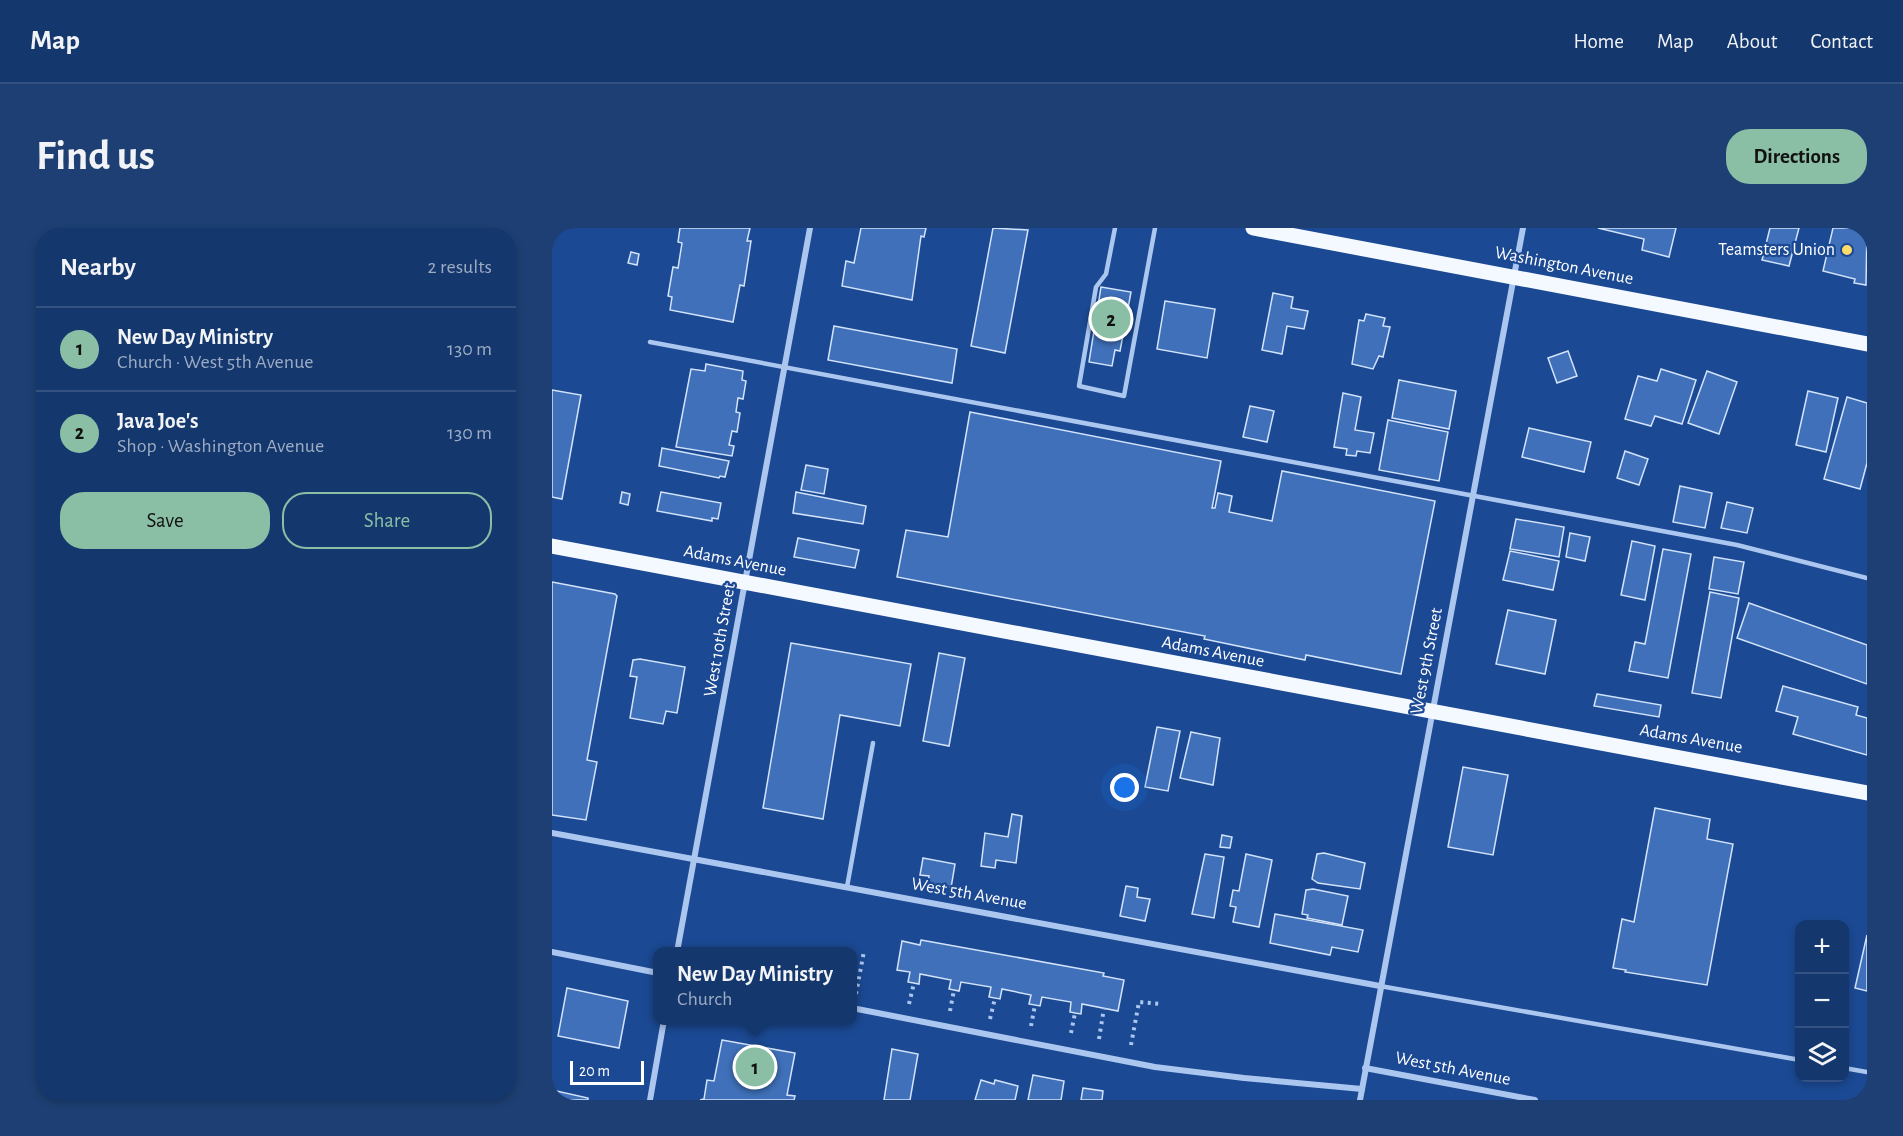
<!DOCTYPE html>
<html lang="en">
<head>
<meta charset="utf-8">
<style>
	body { margin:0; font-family:"Alegreya Sans",sans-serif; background:#1d3f73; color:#f1f3f6 }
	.controls { position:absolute; right:18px; bottom:18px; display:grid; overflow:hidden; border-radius:12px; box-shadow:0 3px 9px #0003 }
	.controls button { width:54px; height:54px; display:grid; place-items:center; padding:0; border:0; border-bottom:2px solid #335181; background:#14376e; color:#f1f3f6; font:30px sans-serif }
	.scale { position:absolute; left:18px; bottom:15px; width:74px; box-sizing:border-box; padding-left:6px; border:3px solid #fff; border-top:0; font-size:16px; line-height:21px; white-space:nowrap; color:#fff; -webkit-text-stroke:4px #1b4993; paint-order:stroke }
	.you { position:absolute; left:573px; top:560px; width:21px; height:21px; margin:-15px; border:4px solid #fff; border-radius:50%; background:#1a73e8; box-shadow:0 0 0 9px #1a73e833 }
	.badge { display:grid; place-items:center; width:39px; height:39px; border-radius:50%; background:#8abfa5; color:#111; font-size:20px; font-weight:700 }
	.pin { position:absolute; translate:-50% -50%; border:3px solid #fff; box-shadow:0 2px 6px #0006 }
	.popup { position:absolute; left:101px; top:719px; width:204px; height:78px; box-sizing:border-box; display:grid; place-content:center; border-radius:12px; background:#14376e; filter:drop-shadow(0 2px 4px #0005); font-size:20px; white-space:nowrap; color:#9dacc2 }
	.popup b { font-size:22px; color:#f1f3f6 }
	.popup::after { content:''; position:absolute; left:50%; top:100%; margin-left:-12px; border:12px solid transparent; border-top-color:#14376e }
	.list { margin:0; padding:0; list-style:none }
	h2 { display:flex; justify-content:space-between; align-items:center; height:78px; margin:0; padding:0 24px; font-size:26px }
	h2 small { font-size:20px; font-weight:400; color:#9dacc2 }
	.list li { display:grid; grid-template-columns:39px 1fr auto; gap:18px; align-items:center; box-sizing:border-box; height:84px; padding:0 24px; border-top:2px solid #335181 }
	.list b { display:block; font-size:22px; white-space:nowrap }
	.list p { margin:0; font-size:20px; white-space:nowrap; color:#9dacc2 }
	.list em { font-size:20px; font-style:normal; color:#9dacc2 }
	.actions { display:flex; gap:12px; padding:18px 24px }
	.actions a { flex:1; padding:14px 0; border:2px solid #8abfa5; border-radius:24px; text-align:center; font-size:21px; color:#8abfa5 }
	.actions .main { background:#8abfa5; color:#111 }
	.icon { flex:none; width:33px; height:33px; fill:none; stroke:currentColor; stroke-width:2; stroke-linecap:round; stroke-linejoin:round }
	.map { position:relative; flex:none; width:1315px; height:872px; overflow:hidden; border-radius:24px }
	header { display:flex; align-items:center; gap:36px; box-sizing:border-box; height:84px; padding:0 30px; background:#14376e; border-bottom:2px solid #335181 }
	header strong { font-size:28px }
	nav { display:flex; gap:33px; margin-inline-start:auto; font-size:21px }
	.intro { display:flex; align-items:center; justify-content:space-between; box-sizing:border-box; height:144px; padding:0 36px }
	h1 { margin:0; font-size:42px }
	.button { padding:15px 27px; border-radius:24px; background:#8abfa5; color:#111; font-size:21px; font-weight:700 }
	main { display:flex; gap:36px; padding:0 36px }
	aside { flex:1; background:#14376e; border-radius:24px; box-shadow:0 3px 9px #0003 }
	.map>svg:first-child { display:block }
</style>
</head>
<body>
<header>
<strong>Map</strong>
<nav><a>Home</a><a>Map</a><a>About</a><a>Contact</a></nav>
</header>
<div class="intro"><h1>Find us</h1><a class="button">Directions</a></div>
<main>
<aside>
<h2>Nearby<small>2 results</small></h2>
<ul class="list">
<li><span class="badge">1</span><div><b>New Day Ministry</b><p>Church · West 5th Avenue</p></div><em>130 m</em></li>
<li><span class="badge">2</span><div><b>Java Joe's</b><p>Shop · Washington Avenue</p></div><em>130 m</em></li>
</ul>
<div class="actions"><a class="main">Save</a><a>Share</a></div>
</aside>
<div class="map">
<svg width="1315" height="872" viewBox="0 0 1315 872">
	<rect width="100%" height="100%" fill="#1b4993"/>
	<!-- building -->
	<g fill="#3f70b9" stroke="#d2e3fb" stroke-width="1.5">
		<polygon points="128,0 198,0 195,13 199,13 192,58 188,57 181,94 118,82 120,69 116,68 121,39 126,40 130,15 126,14"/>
		<polygon points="309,0 374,0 372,9 369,8 360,72 290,58 294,33 302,35"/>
		<polygon points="441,0 476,2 453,125 419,118"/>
		<polygon points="1046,0 1124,0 1117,29 1090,22 1092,11"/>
		<polygon points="1218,0 1247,0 1237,38 1210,32"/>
		<polygon points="1281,0 1315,0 1314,57 1302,55 1303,51 1271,43"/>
		<polygon points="79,24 87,26 85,37 76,35"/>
		<polygon points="549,59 579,64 568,123 563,122 560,138 537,134"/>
		<polygon points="721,65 741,69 739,80 756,83 752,101 735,98 730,126 710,122"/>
		<polygon points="613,73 663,81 655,130 605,121"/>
		<polygon points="814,86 833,90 831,98 838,99 831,129 827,128 821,141 800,136 807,92 812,93"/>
		<polygon points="282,98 405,121 400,155 276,132"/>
		<polygon points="1016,123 1025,148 1005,155 996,130"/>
		<polygon points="154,136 191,143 190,152 194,153 191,171 186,170 184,184 188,185 185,204 180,203 177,217 182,218 180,228 124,219 139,141 153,143"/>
		<polygon points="1109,141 1144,152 1130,196 1103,188 1099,198 1073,191 1086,148 1105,153"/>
		<polygon points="1155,143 1185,154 1167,206 1136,195"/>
		<polygon points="847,152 904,163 897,201 840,190"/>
		<polygon points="0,162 29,167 10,271 0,269"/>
		<polygon points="1256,163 1286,170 1274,224 1244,217"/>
		<polygon points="791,165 809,169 803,202 822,205 818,225 805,223 804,228 794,227 795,221 782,219"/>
		<polygon points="1295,169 1315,175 1315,235 1308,261 1272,251"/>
		<polygon points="698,178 722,183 715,214 691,209"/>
		<polygon points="418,184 669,233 660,280 663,280 666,265 680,268 677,284 720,293 730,243 883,273 849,446 754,427 753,432 652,411 653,408 345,349 354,302 396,309"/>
		<polygon points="836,192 896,204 887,253 827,242"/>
		<polygon points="977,200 1039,214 1032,244 970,229"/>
		<polygon points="110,220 177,233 173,249 168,248 167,250 107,238"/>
		<polygon points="1073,223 1096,231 1087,257 1065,250"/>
		<polygon points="254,237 276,241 272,266 249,262"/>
		<polygon points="1128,258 1160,265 1153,300 1121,294"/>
		<polygon points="70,264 78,266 76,277 68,275"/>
		<polygon points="109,264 169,275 166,291 160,290 160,293 105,283"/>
		<polygon points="244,264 314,278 311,296 241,285"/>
		<polygon points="1175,274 1201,280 1195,305 1169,300"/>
		<polygon points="964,291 1012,299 1007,329 958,321"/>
		<polygon points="1018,305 1038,309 1033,333 1014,329"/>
		<polygon points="246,310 307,322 303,340 242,329"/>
		<polygon points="1080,313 1103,318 1093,372 1069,367"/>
		<polygon points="1111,321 1139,326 1116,450 1077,443 1083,414 1093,416"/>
		<polygon points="958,323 1007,333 1001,362 951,352"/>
		<polygon points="1162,329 1192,334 1186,366 1157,361"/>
		<polygon points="0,354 63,366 65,368 35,532 45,534 34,592 0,587"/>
		<polygon points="1158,364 1187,370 1169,470 1140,465"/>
		<polygon points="1197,375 1315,417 1315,456 1185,410"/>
		<polygon points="956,382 1004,392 993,446 944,436"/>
		<polygon points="239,415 359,436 348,498 288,487 271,591 211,580"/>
		<polygon points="387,425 413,430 397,518 371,513"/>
		<polygon points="88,431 133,439 125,485 114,483 111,496 78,490 85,449 78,448 81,432"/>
		<polygon points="1231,458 1306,479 1304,487 1315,490 1315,527 1241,506 1246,489 1224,483"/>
		<polygon points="1045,466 1109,477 1107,489 1042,478"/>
		<polygon points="605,499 628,503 616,563 593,559"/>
		<polygon points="639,504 668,510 661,557 628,550"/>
		<polygon points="911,539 956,547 941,627 896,619"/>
		<polygon points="1103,580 1158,591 1155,611 1181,616 1155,757 1073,744 1074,742 1061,740 1070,691 1082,694"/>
		<polygon points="460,586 470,588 464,635 444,632 443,640 429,638 433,605 456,609"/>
		<polygon points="670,607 680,609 678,620 668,619"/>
		<polygon points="772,625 813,635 808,661 766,655 760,651 765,626"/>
		<polygon points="653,626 672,629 662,690 640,686"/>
		<polygon points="694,626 720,632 707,699 681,694 684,679 678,678 681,662 687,663"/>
		<polygon points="371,630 403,636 399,660 376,656 377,648 368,647"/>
		<polygon points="574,658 586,660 585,669 598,671 593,693 568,688"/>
		<polygon points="761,661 796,668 790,697 755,690 756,687 750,686 754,662"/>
		<polygon points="723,686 811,702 806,724 780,719 778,727 718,715"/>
		<polygon points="1315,707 1315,763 1303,760"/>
		<polygon points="369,712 552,745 551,748 572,752 566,783 530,776 529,786 523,785 518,784 519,774 490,769 488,778 477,776 479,767 450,761 448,771 437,769 439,759 409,754 407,763 397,761 399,752 368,746 367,756 356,754 358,744 345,742 350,713 368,717"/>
		<polygon points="15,760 76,773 67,820 6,808"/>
		<polygon points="170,812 243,825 235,867 243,868 242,872 148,872 152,871 155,852 162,853"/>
		<polygon points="340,821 366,826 358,872 332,872"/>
		<polygon points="481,847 512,853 509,872 476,872"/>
		<polygon points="429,852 442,856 443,852 466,858 463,872 423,872"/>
		<polygon points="531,860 551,863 550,872 529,872"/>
		<polygon points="0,862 36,870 36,872 0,872"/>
	</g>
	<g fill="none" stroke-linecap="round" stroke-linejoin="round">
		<!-- path -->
		<g stroke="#acc7ef" stroke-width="4" stroke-dasharray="3 4.5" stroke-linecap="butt">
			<polyline points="304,766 312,723"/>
			<polyline points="357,776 362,755"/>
			<polyline points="398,783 402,762"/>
			<polyline points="438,791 443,770"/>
			<polyline points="479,798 483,777"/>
			<polyline points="519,805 523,785"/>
			<polyline points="547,811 552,780"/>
			<polyline points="579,817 587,774 609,776"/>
		</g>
		<!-- service -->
		<g stroke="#acc7ef" stroke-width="4.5">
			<polyline points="563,0 554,46 544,59 527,158 572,168 603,0"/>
			<polyline points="98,114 1185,317 1315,350"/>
			<polyline points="295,659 321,515"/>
			<polyline points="828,758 1248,832"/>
			<polyline points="1292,840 1315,844"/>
		</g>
		<!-- minor -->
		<g stroke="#acc7ef" stroke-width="6">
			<polyline points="0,605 828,758"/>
			<polyline points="0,724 106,745"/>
			<polyline points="125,724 258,0"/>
			<polyline points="300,780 603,839 692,850 810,861"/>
			<polyline points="813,840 983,872"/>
			<polyline points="98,872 112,792"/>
			<polyline points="808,872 971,0"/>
		</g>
		<!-- primary -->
		<g stroke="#f4f8ff" stroke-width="15">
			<polyline points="701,0 1315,116"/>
			<polyline points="0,318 1315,565"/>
		</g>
	</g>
	<!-- markers -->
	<circle fill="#ffdb6a" stroke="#1b4993" stroke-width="2" cx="1295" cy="22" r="6"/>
	<g text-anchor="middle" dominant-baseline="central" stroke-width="4.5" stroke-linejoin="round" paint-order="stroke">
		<!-- poi labels -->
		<g font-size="18" fill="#fff" stroke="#1b4993" text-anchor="end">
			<text x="1283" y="22">Teamsters Union</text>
		</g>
		<!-- street labels -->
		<g font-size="18" fill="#fff" stroke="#1b4993">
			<text transform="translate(1012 38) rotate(11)">Washington Avenue</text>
			<text transform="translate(183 333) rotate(11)">Adams Avenue</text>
			<text transform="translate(168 412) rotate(-80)">West 10th Street</text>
			<text transform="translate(661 424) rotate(11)">Adams Avenue</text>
			<text transform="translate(875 433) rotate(-79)">West 9th Street</text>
			<text transform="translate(1139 511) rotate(10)">Adams Avenue</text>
			<text transform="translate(417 666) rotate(10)">West 5th Avenue</text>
			<text transform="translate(901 841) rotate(11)">West 5th Avenue</text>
		</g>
	</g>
</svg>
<div class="controls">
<button>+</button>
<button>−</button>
<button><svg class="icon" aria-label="layers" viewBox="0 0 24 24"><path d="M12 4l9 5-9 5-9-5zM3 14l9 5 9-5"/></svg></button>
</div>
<div class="scale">20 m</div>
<div class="you"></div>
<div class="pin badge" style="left:203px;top:839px">1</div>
<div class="popup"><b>New Day Ministry</b>Church</div>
<div class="pin badge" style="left:559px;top:91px">2</div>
</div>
</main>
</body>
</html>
